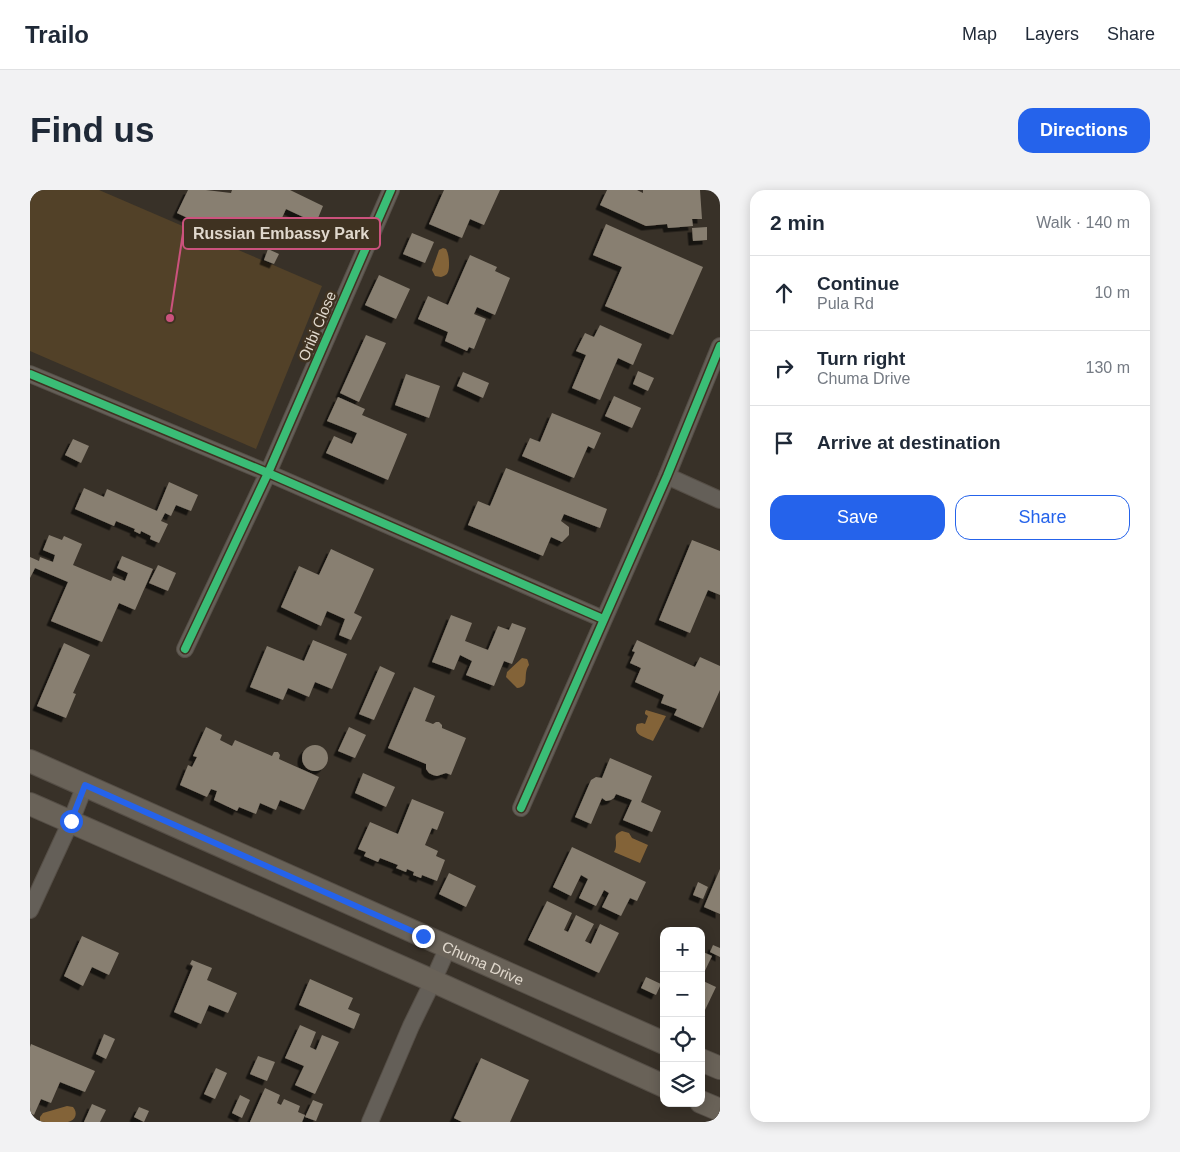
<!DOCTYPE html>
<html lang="en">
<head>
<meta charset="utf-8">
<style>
	body { margin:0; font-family:Helvetica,sans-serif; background:#f2f2f3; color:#1f2937 }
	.controls { position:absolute; right:15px; bottom:15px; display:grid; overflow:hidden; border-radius:10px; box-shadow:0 2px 12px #0003 }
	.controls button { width:45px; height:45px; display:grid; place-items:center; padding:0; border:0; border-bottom:1px solid #e0e1e3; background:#fff; color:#1f2937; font:25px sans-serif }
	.stop { position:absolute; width:15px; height:15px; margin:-11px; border:4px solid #2563eb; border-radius:50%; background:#fff }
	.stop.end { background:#2563eb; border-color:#fff; box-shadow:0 1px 5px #0008 }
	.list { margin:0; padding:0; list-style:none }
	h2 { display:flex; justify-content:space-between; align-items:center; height:65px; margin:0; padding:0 20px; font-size:21px }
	h2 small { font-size:16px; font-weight:400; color:#747a83 }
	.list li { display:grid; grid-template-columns:32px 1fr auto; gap:15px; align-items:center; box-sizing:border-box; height:75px; padding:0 20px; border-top:1px solid #e0e1e3 }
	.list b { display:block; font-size:19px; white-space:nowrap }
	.list p { margin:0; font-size:16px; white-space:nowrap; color:#747a83 }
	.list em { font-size:16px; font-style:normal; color:#747a83 }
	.actions { display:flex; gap:10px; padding:15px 20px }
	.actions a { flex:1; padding:11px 0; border:1px solid #2563eb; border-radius:15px; text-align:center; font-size:18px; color:#2563eb }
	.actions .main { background:#2563eb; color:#fff }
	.icon { flex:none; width:28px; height:28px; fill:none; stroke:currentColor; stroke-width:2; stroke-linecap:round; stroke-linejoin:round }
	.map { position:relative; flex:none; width:690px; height:932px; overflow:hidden; border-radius:15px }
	header { display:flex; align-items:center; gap:30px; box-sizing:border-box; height:70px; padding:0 25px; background:#fff; border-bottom:1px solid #e0e1e3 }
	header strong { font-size:24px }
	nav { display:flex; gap:28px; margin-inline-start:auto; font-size:18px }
	.intro { display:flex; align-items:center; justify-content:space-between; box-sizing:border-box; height:120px; padding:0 30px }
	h1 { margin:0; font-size:35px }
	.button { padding:12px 22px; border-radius:15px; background:#2563eb; color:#fff; font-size:18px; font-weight:700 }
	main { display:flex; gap:30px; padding:0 30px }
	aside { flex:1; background:#fff; border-radius:15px; box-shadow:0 2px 12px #0003 }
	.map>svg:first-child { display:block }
</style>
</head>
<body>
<header>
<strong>Trailo</strong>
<nav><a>Map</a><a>Layers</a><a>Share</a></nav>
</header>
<div class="intro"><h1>Find us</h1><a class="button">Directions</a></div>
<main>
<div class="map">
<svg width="690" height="932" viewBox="0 0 690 932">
	<defs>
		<filter id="shadow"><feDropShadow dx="-4.5" dy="4.5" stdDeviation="0" flood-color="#0009"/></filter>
	</defs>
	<rect width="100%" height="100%" fill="#383128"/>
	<!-- green -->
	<polygon fill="#524128" points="0,0 69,0 292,96 226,259 0,161"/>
	<!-- water -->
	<g fill="#836338">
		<path d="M413 58 416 59C419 64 420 76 418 82 417 85 414 86 411 87L405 86 402 80 409 60Z"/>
		<path d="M492 468 497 469 498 471 499 475C492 484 501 497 487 498L476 487 477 482Z"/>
		<path d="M616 520 636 526 623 551C615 547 602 545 607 534L612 533 615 534 618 526 615 524V522Z"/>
		<path d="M592 641 599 643 602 648 618 655 610 673 584 662C585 660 586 658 586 655 587 648 582 645 592 641Z"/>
		<path d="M37 916 43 917C48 923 46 930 38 932H10V927L13 923Z"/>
	</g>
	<!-- building -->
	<g fill="#887f71" filter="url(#shadow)">
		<polygon points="158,0 176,0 201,3 202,0 260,0 293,16 286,33 256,19 243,48 232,43 227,53 218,49 215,55 147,23"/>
		<polygon points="414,0 470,0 454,35 440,29 432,48 399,34"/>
		<polygon points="577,0 607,0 613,3 613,0 670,0 672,29 662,29 663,36 638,38 637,34 616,36 570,15"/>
		<polygon points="576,34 673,77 643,145 575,116 592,77 563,65"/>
		<polygon points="677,37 677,50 663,51 662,38"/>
		<polygon points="382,43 404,52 395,73 373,64"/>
		<polygon points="238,59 249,64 244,74 234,70"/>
		<polygon points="440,65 467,77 465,81 480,88 465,125 447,117 444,124 456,129 444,159 439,157 437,161 415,151 418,142 388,129 398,106 418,115"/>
		<polygon points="349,85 380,99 366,129 335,115"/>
		<polygon points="570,135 612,154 603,175 588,168 570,210 542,198 556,165 546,161 555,143 564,147"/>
		<polygon points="336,145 356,153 329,212 310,203"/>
		<polygon points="608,181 624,188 618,201 603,194"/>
		<polygon points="433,182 459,193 453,208 427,196"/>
		<polygon points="376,184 410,196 399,228 365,215"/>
		<polygon points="584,206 611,218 602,238 575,226"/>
		<polygon points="308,207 335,219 332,225 377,244 358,290 296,263 304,246 322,254 327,243 297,231"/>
		<polygon points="522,223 571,243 564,259 558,256 544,288 492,266 500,248 510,252"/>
		<polygon points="43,249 59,256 51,273 35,265"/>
		<polygon points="476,278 577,319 570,338 534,324 531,331 539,337 539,345 532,352 521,347 513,366 438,335 448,311 460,316"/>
		<polygon points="139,292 168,305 161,321 146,315 141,326 135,323 131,331 138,334 129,353 120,349 121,346 111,341 110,344 104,341 105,339 86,331 84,336 45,319 54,298 74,307 77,299 127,321"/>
		<polygon points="19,345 32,350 34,346 52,354 43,375 81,391 83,386 95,391 98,383 87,378 92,366 123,379 105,420 89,413 72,452 21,431 38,392 5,378 0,388 0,367 9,371 10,367 23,372 25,365 13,360"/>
		<polygon points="662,350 690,361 690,405 678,400 660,443 629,430"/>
		<polygon points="301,359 344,379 324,423 332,427 321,450 309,445 315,429 297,421 291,436 251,417 269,376 289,385"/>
		<polygon points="128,375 146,383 138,401 119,393"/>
		<polygon points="421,425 442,433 435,451 458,460 468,436 479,440 482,433 496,438 482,474 474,471 464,496 436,485 442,471 430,465 424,480 402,472"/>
		<polygon points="283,450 317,464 302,499 285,492 279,507 258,498 253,510 220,497 237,456 274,471"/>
		<polygon points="607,450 665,477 670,467 690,476 690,500 673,538 644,525 647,519 631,513 634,505 605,492 611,478 600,473 605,462 602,461"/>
		<polygon points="34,453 60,465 43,503 46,504 36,528 7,516"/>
		<polygon points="350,476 365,483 344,530 329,524"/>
		<polygon points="384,497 405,506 395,531 403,534 406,532 409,532 412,535 412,538 436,548 421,585 416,583 407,586 403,585 399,583 396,579 396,574 358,558"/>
		<polygon points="176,537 192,545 190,550 202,556 205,550 242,566 244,562 248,562 250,565 249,569 289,587 274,620 250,610 246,620 230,613 226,624 209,617 207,621 184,610 187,601 181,599 177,607 150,595 158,575 162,577 167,567 163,566"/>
		<polygon points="319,537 336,545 325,568 308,561"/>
		<circle cx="285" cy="568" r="13"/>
		<polygon points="580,568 622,586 611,612 631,621 622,642 593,630 602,610 586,604 584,608 581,610 576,611 572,608 561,634 545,627 561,590 566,587 572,588"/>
		<polygon points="333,583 365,597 356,617 325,603"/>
		<polygon points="382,609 414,622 407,640 402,638 395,655 408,661 406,666 415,670 407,691 392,685 391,688 383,685 384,682 377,679 376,682 366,678 368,675 350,668 348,672 334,666 336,662 328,659 340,632 368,644"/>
		<polygon points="542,657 616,692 607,711 600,708 591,726 572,717 579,703 574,700 566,716 549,708 558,689 551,685 541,706 523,697"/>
		<polygon points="690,679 690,724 674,717"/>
		<polygon points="419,683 446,696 436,717 409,704"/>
		<polygon points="668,692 678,697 673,709 663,705"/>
		<polygon points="517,711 542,723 534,740 538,742 546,725 564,734 555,751 561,754 570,734 589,743 569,783 498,750"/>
		<polygon points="52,746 89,763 79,785 62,777 53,796 34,786"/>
		<polygon points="683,755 690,758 690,767 680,762"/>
		<polygon points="671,761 682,766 671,789"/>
		<polygon points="162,770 182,778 177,790 207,803 198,823 179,815 171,834 144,822 163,776 160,774"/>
		<polygon points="616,787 631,794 626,805 611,798"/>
		<polygon points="280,789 323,808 318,819 330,824 324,839 269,815"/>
		<polygon points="671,790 686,797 675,820 671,818"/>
		<polygon points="270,835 286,842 280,857 286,860 292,845 309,852 285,904 265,895 274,876 255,868"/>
		<polygon points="74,844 85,849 76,869 66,864"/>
		<polygon points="1,854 65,881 55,902 30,892 21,913 11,909 4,925 0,923 0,857"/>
		<polygon points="228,866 245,872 237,891 220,884"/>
		<polygon points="451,868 499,890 480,932 432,932 424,928"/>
		<polygon points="186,878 197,883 185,909 174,904"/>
		<polygon points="235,898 250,905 247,913 251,915 254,909 270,916 268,922 275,925 272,932 220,932"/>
		<polygon points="210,905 220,910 212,928 202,923"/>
		<polygon points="283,910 293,914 286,931 275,927"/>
		<polygon points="62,914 76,920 70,932 54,932"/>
		<polygon points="109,917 119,921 114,932 104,927"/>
	</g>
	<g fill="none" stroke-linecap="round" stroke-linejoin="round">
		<defs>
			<g id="street">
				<polyline points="0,184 238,283 573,429"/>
				<polyline points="637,286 690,310"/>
				<polyline points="155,459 238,283 361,0"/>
				<polyline points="491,618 637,286 690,156"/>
				<polyline points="0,720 41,631 55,595"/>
				<polyline points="340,932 381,836 403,791 418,757"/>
			</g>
			<g id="secondary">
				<path id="s1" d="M0 571 634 853"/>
				<polyline points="0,614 403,791 634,896"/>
				<polyline points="671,870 690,878"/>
				<polyline points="671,912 690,920"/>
			</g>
		</defs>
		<!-- street casing -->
		<use href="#street" stroke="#554e46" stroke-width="18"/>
		<!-- secondary casing -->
		<use href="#secondary" stroke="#554e46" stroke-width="24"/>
		<!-- street -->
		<use href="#street" stroke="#645f58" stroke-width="16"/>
		<!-- secondary -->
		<use href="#secondary" stroke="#696258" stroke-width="22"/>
		<defs>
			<g id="cycleway">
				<polyline points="0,184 238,283 573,429"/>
				<polyline points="155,459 238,283 361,0"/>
				<polyline points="491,618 637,286 690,156"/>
			</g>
		</defs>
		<!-- cycleway casing -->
		<use href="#cycleway" stroke="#3f3221" stroke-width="11"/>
		<!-- cycleway -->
		<use href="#cycleway" stroke="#3abd76" stroke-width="8"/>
	</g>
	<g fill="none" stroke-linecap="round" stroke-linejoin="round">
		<!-- route -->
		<polyline stroke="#2563eb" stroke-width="6" points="41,631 55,595 393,746"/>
	</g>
	<g text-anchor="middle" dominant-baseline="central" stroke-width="5" stroke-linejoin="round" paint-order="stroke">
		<!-- street labels -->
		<g font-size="15" fill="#e0d8cd" stroke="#3f3221">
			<text transform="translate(287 136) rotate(-67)">Oribi Close</text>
			<text stroke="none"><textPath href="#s1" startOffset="496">Chuma Drive</textPath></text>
		</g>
	</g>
	<!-- callouts -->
	<path fill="none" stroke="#cb527d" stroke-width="2" d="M140 128L153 43"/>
	<circle fill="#cb527d" stroke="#3f3221" stroke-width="2" cx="140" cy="128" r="5"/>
	<rect fill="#3f3221" stroke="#cb527d" stroke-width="2" x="153" y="28" width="197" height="31" rx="5"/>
	<g font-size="16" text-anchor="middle" font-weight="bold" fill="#e0d8cd">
		<text x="251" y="49">Russian Embassy Park</text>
	</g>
</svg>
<div class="controls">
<button>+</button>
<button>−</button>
<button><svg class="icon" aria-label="locate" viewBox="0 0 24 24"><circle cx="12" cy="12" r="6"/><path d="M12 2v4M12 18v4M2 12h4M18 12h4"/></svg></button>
<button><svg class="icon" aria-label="layers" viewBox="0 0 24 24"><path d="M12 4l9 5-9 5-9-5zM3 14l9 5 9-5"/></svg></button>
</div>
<div class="stop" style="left:41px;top:631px"></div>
<div class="stop end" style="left:393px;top:746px"></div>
</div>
<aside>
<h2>2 min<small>Walk · 140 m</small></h2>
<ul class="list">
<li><svg class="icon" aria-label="ahead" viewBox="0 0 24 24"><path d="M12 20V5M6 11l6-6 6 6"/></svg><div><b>Continue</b><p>Pula Rd</p></div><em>10 m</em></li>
<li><svg class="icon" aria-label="right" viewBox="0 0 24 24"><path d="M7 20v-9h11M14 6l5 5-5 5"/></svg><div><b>Turn right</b><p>Chuma Drive</p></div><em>130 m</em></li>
<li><svg class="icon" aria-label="arrive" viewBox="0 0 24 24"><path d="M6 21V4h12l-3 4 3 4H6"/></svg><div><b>Arrive at destination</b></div></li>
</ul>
<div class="actions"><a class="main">Save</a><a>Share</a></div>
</aside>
</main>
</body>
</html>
